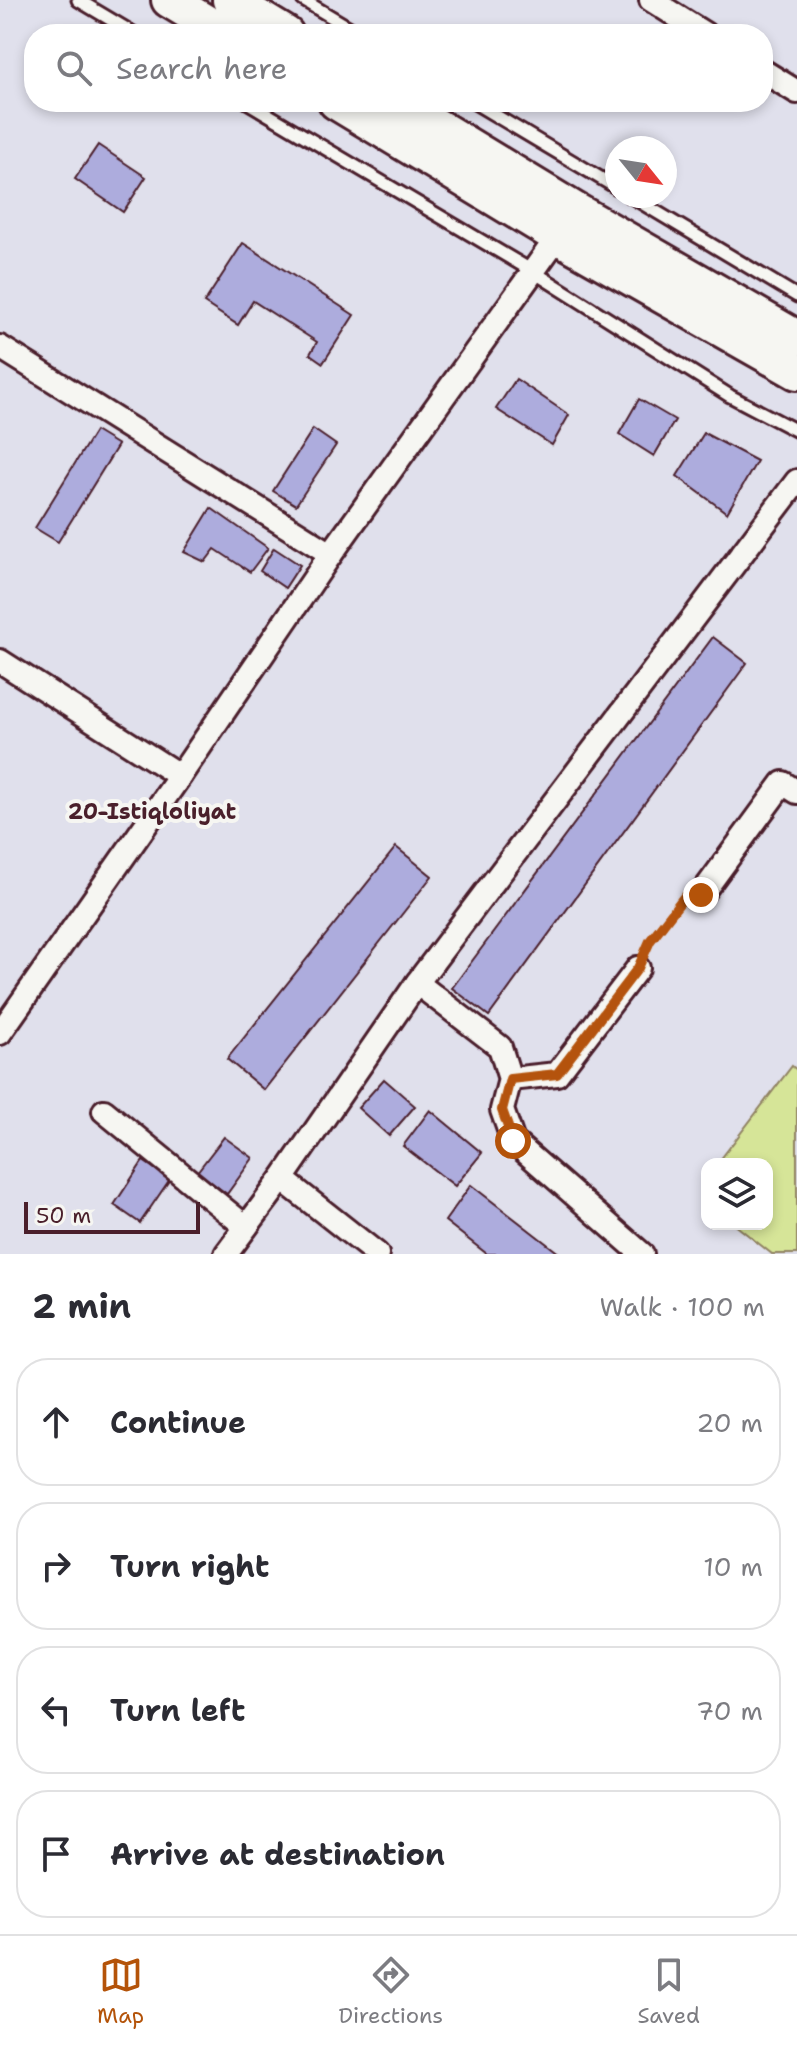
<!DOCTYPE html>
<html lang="en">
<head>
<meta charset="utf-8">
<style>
	body { margin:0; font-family:"Shantell Sans",sans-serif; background:#f7f7f7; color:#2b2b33 }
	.controls { position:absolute; right:24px; bottom:24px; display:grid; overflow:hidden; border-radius:16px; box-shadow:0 4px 12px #0003 }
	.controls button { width:72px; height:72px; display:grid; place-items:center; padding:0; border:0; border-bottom:2px solid #e1e1e2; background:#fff; color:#2b2b33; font:40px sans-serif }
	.compass { position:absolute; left:605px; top:136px; width:72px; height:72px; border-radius:50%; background:#fff; box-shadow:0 4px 12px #0003; rotate:120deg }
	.scale { position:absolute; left:24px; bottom:20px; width:176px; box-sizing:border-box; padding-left:8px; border:4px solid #4a1f2b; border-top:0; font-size:22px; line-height:28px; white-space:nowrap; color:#4a1f2b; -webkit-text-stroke:6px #f6f6f2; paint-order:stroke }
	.stop { position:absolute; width:24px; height:24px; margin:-18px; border:6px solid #b45309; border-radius:50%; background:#fff }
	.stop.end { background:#b45309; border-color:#fff; box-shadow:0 2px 8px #0008 }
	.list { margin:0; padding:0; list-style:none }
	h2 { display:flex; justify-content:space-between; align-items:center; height:104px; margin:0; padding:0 32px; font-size:34px }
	h2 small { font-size:26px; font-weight:400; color:#7c7c81 }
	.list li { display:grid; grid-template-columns:52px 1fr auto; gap:24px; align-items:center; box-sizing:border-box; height:128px; margin:0 16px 16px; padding:0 16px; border:2px solid #e1e1e2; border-radius:32px }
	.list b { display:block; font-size:30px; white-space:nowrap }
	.list em { font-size:26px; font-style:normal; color:#7c7c81 }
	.icon { flex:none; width:44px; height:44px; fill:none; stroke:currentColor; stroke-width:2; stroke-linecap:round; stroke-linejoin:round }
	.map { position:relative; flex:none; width:797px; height:1254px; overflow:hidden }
	.search { position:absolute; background:#fff; box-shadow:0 4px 12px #0003; left:24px; right:24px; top:24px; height:88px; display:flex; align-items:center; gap:20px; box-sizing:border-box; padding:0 28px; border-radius:32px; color:#7c7c81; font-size:30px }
	.sheet { height:680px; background:#fff }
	nav { display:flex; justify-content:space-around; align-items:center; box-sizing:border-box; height:112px; border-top:2px solid #e1e1e2; background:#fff; font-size:22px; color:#7c7c81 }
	nav a { display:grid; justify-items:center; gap:4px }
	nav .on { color:#b45309 }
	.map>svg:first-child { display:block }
</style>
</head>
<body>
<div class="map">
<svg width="797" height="1254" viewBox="0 0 797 1254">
	<rect width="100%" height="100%" fill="#e0e0ec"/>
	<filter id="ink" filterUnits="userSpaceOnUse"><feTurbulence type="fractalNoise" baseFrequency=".0125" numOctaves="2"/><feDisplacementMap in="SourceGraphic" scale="16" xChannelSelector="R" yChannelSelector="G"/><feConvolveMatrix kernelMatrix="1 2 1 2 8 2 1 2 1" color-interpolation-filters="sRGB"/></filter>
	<g filter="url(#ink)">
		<!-- green -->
		<polygon fill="#d6e598" stroke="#908262" stroke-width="2" points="792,1066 797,1070 797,1254 772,1254 734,1224 767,1224 767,1164 717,1164"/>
		<!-- building -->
		<g fill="#adacdd" stroke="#4a1f2b" stroke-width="2">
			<polygon points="98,145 146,177 123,212 75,179"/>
			<polygon points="243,243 354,315 323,363 310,354 317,342 253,301 238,325 204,303"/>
			<polygon points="516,379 569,415 552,445 496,409"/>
			<polygon points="639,399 675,420 654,456 619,434"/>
			<polygon points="313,429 336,445 296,505 273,491"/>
			<polygon points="95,431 118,445 58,542 35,528"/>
			<polygon points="704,433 757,461 727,513 677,476"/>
			<polygon points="211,508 268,548 250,572 215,549 205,562 184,552"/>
			<polygon points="274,548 300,565 285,588 260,571"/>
			<polygon points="713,637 747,663 489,1016 452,988"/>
			<polygon points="396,847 432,876 264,1090 227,1059"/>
			<polygon points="384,1079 415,1106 389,1136 358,1108"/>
			<polygon points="430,1110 482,1153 455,1186 403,1146"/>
			<polygon points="224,1137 253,1158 227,1194 197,1172"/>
			<polygon points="143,1161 170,1179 140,1223 114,1205"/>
			<polygon points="471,1185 560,1254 487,1254 445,1221"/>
		</g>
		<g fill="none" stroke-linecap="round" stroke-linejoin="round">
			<defs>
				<g id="service">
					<polyline points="78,0 135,34"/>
					<polyline points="303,0 360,34"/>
					<polyline points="247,102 534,272 730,396 797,431"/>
					<polyline points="473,102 617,188"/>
					<polyline points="630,196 797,296"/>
				</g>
				<g id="minor">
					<polyline points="651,0 705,34"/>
					<polyline points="763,71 797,92"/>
					<polyline points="0,347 331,554"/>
					<polyline points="0,661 180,776"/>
					<polyline points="701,895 783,783 797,792"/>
					<polyline points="417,983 500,1047 510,1079 502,1110 513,1141 642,1254"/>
					<polyline points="0,1033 180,776 331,554 564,228"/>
					<polyline points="510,1079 557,1074 638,968"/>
					<polyline points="104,1111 246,1227"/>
					<polyline points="282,1179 377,1254"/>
					<polyline points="226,1254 282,1179 417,983 797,481"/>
				</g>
				<g id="primary">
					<polyline points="169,0 225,34"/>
					<polyline points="230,0 286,34"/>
					<polyline points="336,102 559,237 797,372"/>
					<polyline points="397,102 575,210 797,338"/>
				</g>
			</defs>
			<!-- service casing -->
			<use href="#service" stroke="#4a1f2b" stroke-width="17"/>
			<!-- minor casing -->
			<use href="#minor" stroke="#4a1f2b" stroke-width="28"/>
			<!-- primary casing -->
			<use href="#primary" stroke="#4a1f2b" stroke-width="40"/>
			<!-- path -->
			<polyline stroke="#4a1f2b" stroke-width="4" stroke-dasharray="6 6" stroke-linecap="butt" points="647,949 681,901"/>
			<!-- service -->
			<use href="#service" stroke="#f6f6f2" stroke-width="11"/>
			<!-- minor -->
			<use href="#minor" stroke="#f6f6f2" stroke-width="22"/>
			<!-- primary -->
			<use href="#primary" stroke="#f6f6f2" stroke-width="34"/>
		</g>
	</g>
	<g fill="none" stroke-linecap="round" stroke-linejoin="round" filter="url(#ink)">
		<!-- route -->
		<polyline stroke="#b45309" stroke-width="10" points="513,1141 502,1110 510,1079 557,1074 638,968 650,941 684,897 701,895"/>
	</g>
	<g text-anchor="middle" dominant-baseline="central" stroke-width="8" stroke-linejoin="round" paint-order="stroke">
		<!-- neighbourhood labels -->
		<g font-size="22" font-weight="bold" fill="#4a1f2b" stroke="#f6f6f2">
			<text x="152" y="811">20-Istiqloliyat</text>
		</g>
	</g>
</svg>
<div class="controls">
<button><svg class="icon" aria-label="layers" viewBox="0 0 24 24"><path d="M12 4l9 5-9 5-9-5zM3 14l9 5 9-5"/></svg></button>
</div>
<svg class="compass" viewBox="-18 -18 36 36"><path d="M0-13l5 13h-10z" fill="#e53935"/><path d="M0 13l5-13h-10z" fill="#7c7c81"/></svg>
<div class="scale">50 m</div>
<div class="stop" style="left:513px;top:1141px"></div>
<div class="stop end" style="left:701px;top:895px"></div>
<div class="search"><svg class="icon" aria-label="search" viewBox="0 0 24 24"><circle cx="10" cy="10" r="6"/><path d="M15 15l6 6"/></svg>Search here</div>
</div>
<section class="sheet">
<h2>2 min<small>Walk · 100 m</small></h2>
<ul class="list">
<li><svg class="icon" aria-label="ahead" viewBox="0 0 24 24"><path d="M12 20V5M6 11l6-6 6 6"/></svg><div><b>Continue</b></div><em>20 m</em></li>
<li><svg class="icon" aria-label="right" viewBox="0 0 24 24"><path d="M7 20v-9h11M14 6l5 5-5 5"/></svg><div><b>Turn right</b></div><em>10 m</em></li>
<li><svg class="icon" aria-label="left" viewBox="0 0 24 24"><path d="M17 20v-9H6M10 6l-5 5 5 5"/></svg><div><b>Turn left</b></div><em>70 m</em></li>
<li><svg class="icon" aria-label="arrive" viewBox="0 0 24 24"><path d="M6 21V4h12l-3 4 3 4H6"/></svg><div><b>Arrive at destination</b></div></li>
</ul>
</section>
<nav>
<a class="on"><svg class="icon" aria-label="map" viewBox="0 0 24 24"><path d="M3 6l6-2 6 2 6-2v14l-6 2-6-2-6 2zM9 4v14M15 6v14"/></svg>Map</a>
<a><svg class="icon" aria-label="directions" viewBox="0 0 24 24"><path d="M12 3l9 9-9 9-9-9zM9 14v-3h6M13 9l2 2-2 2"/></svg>Directions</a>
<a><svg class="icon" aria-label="saved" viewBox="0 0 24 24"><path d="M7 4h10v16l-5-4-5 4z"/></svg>Saved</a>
</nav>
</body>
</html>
